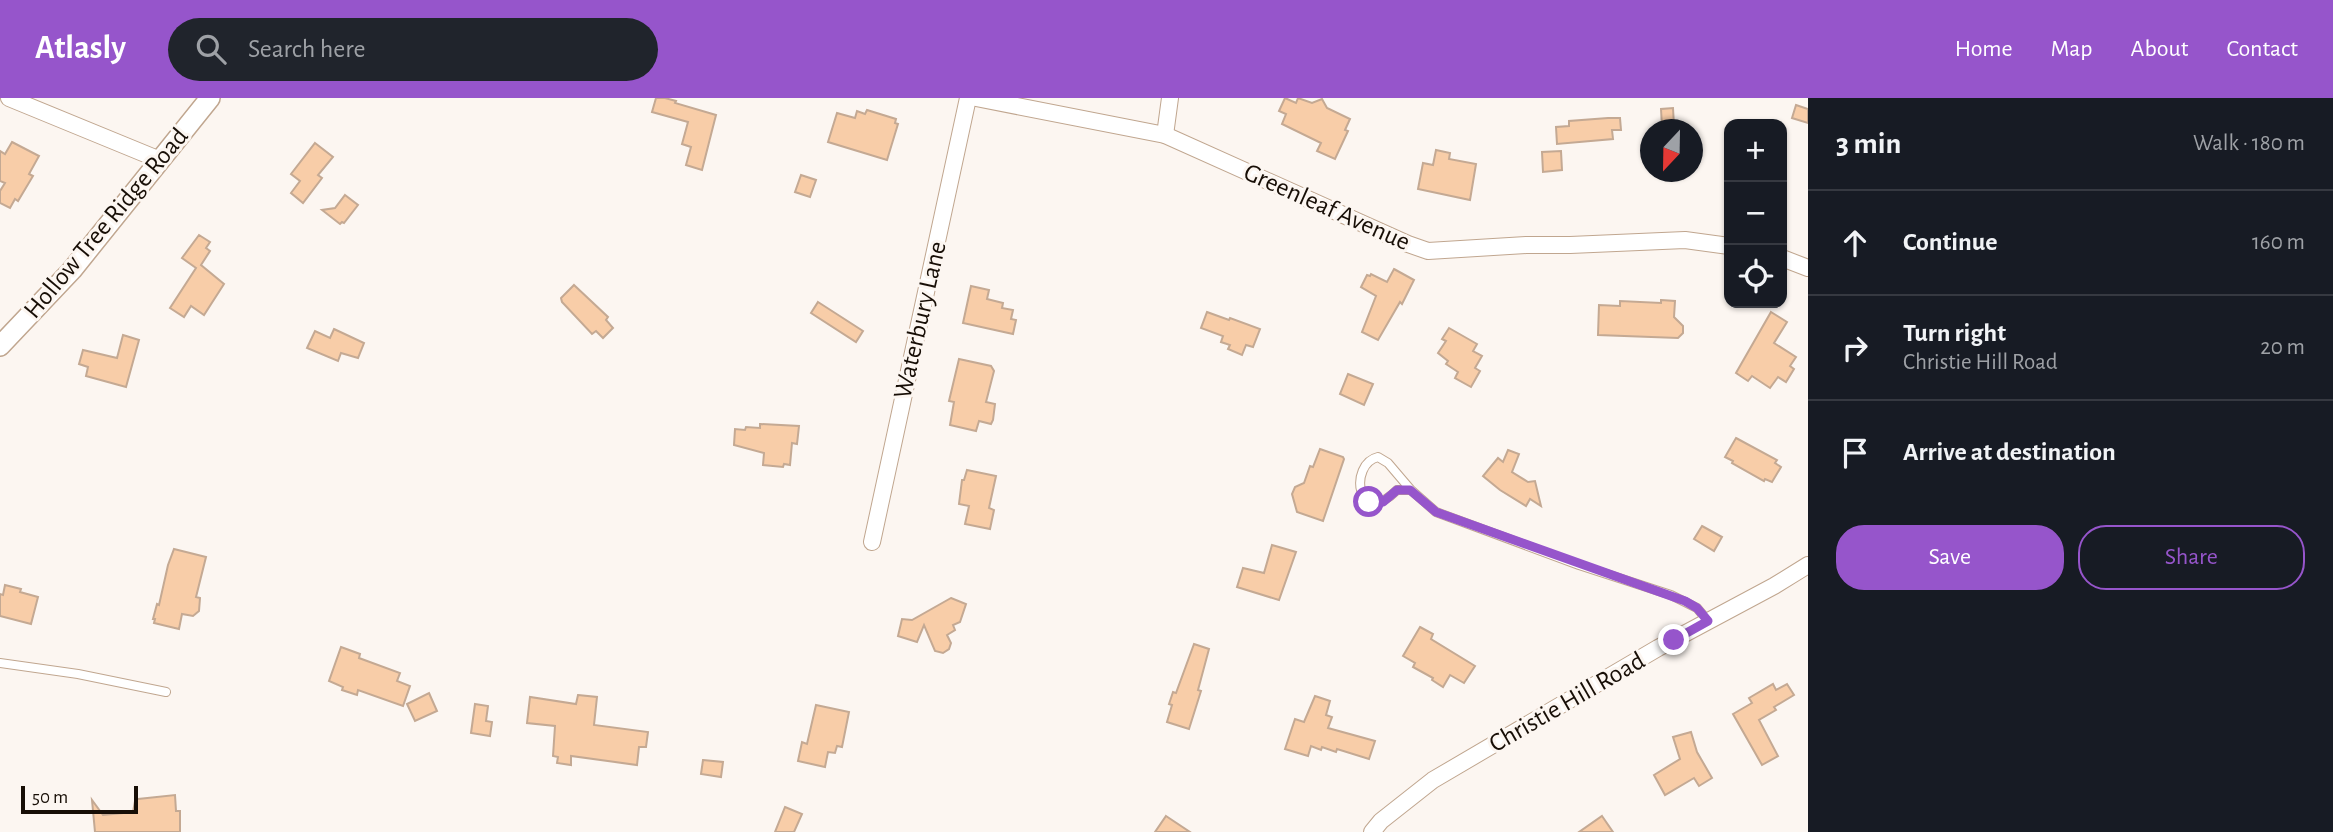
<!DOCTYPE html>
<html lang="en">
<head>
<meta charset="utf-8">
<style>
	body { margin:0; font-family:"Alegreya Sans",sans-serif; background:#20242c; color:#f1f3f6 }
	.controls { position:absolute; right:21px; top:21px; display:grid; overflow:hidden; border-radius:14px; box-shadow:0 2px 5px #0004 }
	.controls button { width:63px; height:63px; display:grid; place-items:center; padding:0; border:0; border-bottom:2px solid #363941; background:#171b24; color:#f1f3f6; font:35px sans-serif }
	.compass { position:absolute; left:1640px; top:21px; width:63px; height:63px; border-radius:50%; background:#171b24; box-shadow:0 2px 5px #0004; rotate:202deg }
	.scale { position:absolute; left:21px; bottom:18px; width:117px; box-sizing:border-box; padding-left:7px; border:4px solid #170e06; border-top:0; font-size:19px; line-height:24px; white-space:nowrap; color:#170e06; -webkit-text-stroke:5px #fcf6f1; paint-order:stroke }
	.stop { position:absolute; width:21px; height:21px; margin:-16px; border:5px solid #9655cb; border-radius:50%; background:#fff }
	.stop.end { background:#9655cb; border-color:#fff; box-shadow:0 2px 7px #0008 }
	.list { margin:0; padding:0; list-style:none }
	h2 { display:flex; justify-content:space-between; align-items:center; height:91px; margin:0; padding:0 28px; font-size:30px }
	h2 small { font-size:23px; font-weight:400; color:#9ea1a6 }
	.list li { display:grid; grid-template-columns:46px 1fr auto; gap:21px; align-items:center; box-sizing:border-box; height:105px; padding:0 28px; border-top:2px solid #363941 }
	.list b { display:block; font-size:26px; white-space:nowrap }
	.list p { margin:0; font-size:23px; white-space:nowrap; color:#9ea1a6 }
	.list em { font-size:23px; font-style:normal; color:#9ea1a6 }
	.actions { display:flex; gap:14px; padding:21px 28px }
	.actions a { flex:1; padding:16px 0; border:2px solid #9655cb; border-radius:28px; text-align:center; font-size:24px; color:#9655cb }
	.actions .main { background:#9655cb; color:#fff }
	.icon { flex:none; width:38px; height:38px; fill:none; stroke:currentColor; stroke-width:2; stroke-linecap:round; stroke-linejoin:round }
	.map { position:relative; flex:none; width:1808px; height:734px; overflow:hidden }
	header { display:flex; align-items:center; gap:42px; box-sizing:border-box; height:98px; padding:0 35px; background:#9655cb; color:#fff }
	header strong { font-size:33px }
	nav { display:flex; gap:38px; margin-inline-start:auto; font-size:24px }
	.search { width:490px; height:63px; background:#20242c; display:flex; align-items:center; gap:18px; box-sizing:border-box; padding:0 24px; border-radius:38px; color:#9ea1a6; font-size:26px }
	main { display:flex }
	aside { flex:1; background:#171b24 }
	.map>svg:first-child { display:block }
</style>
</head>
<body>
<header>
<strong>Atlasly</strong>
<div class="search"><svg class="icon" aria-label="search" viewBox="0 0 24 24"><circle cx="10" cy="10" r="6"/><path d="M15 15l6 6"/></svg>Search here</div>
<nav><a>Home</a><a>Map</a><a>About</a><a>Contact</a></nav>
</header>
<main>
<div class="map">
<svg width="1808" height="734" viewBox="0 0 1808 734">
	<rect width="100%" height="100%" fill="#fcf6f1"/>
	<!-- building -->
	<g fill="#f8cda8" stroke="#c4a993" stroke-width="2">
		<polygon points="656,0 665,0 676,3 675,5 716,17 702,72 686,67 691,49 682,46 688,24 652,14"/>
		<polygon points="1285,0 1296,5 1298,0 1312,5 1322,1 1327,10 1350,21 1345,32 1348,33 1335,61 1317,53 1321,45 1282,26 1286,16 1279,13"/>
		<polygon points="1796,7 1808,11 1808,25 1792,20"/>
		<polygon points="1673,10 1674,28 1662,29 1661,11"/>
		<polygon points="867,12 896,21 895,25 898,26 887,62 828,44 837,15 855,20 857,13 865,16"/>
		<polygon points="1608,20 1620,20 1621,32 1612,32 1613,41 1557,46 1556,29 1569,28 1569,23"/>
		<polygon points="12,44 39,58 29,76 33,78 18,103 15,101 10,110 0,105 0,93 5,85 0,83 0,53 5,56"/>
		<polygon points="315,45 333,59 318,77 322,80 303,105 291,95 300,83 291,76"/>
		<polygon points="1436,52 1450,55 1449,61 1476,66 1470,102 1418,91 1423,65 1433,67"/>
		<polygon points="1561,53 1562,72 1543,74 1542,54"/>
		<polygon points="801,77 816,82 810,99 795,94"/>
		<polygon points="345,97 358,107 344,125 342,124 340,126 322,112 335,110"/>
		<polygon points="199,137 210,144 206,150 210,153 201,167 224,186 204,217 191,208 184,219 170,210 196,170 182,160"/>
		<polygon points="1394,171 1414,182 1402,206 1400,204 1378,242 1362,234 1376,198 1361,189 1367,177 1370,178 1371,176 1387,184"/>
		<polygon points="574,187 608,219 606,222 613,230 603,240 596,233 592,236 562,204 561,200"/>
		<polygon points="971,188 989,192 987,201 1003,205 1002,210 1013,212 1011,221 1016,222 1013,236 963,225"/>
		<polygon points="1661,202 1675,203 1674,219 1683,228 1683,235 1678,240 1598,237 1599,207 1620,208 1620,203 1661,205"/>
		<polygon points="818,204 863,233 856,244 811,215"/>
		<polygon points="1207,214 1229,222 1230,220 1260,231 1253,249 1246,247 1242,257 1228,251 1230,247 1221,244 1223,238 1201,230"/>
		<polygon points="1771,214 1787,224 1774,245 1796,259 1790,268 1794,271 1786,284 1778,279 1770,290 1752,278 1748,283 1736,275"/>
		<polygon points="1449,230 1477,246 1473,253 1482,258 1475,270 1480,273 1471,289 1455,280 1458,274 1446,266 1448,263 1438,255 1446,243 1442,241"/>
		<polygon points="334,231 364,245 358,260 341,255 338,263 307,250 315,233 330,240"/>
		<polygon points="123,237 139,242 126,289 86,278 88,269 79,266 83,252 117,260"/>
		<polygon points="959,261 991,268 994,273 986,304 995,306 993,322 991,326 979,323 976,333 950,327 954,304 949,303"/>
		<polygon points="1348,276 1373,286 1364,307 1340,296"/>
		<polygon points="760,326 799,328 797,346 792,345 790,367 784,366 783,369 763,367 764,355 734,347 735,331 745,332 746,329 760,330"/>
		<polygon points="1736,340 1777,362 1775,365 1781,369 1772,384 1765,381 1764,383 1732,365 1733,363 1725,359"/>
		<polygon points="1320,351 1343,359 1344,361 1323,423 1297,414 1292,396 1295,389 1304,385 1310,368 1313,369"/>
		<polygon points="1508,352 1519,356 1512,374 1528,384 1535,383 1541,408 1530,401 1526,408 1500,392 1483,378 1498,360 1503,364"/>
		<polygon points="967,372 996,378 989,410 994,412 990,431 965,426 969,408 959,406 962,382 964,382"/>
		<polygon points="1702,428 1722,439 1714,453 1694,441"/>
		<polygon points="1272,447 1296,454 1279,502 1237,489 1243,470 1264,475"/>
		<polygon points="174,451 206,459 196,499 200,500 199,513 193,518 182,516 179,531 154,525 155,521 153,521 157,506 159,507 168,467"/>
		<polygon points="5,487 21,491 20,494 38,499 31,526 0,518 0,496 3,497"/>
		<polygon points="951,500 966,506 960,524 953,527 955,532 947,537 951,545 949,551 943,555 935,553 924,527 917,544 898,538 902,521 912,522"/>
		<polygon points="1420,529 1433,536 1431,541 1475,568 1464,585 1450,577 1443,589 1432,582 1433,580 1413,569 1415,565 1403,558"/>
		<polygon points="1194,546 1209,551 1198,592 1201,593 1189,631 1167,624 1172,607 1169,606 1173,594 1176,595"/>
		<polygon points="341,549 360,556 359,560 400,575 397,583 410,588 403,608 358,592 357,597 342,592 343,589 329,583"/>
		<polygon points="1773,586 1776,592 1787,586 1794,597 1774,609 1776,612 1759,622 1778,658 1762,667 1733,616 1752,605 1749,600"/>
		<polygon points="429,595 437,613 415,623 407,606"/>
		<polygon points="578,597 597,599 594,627 648,634 646,649 639,649 637,667 571,658 571,667 557,665 558,659 553,658 555,628 527,625 530,599 576,606"/>
		<polygon points="1315,598 1330,603 1326,617 1332,619 1328,630 1375,643 1369,661 1337,651 1336,654 1322,649 1321,652 1311,648 1308,658 1285,651 1295,621 1304,624"/>
		<polygon points="475,606 488,608 486,623 492,624 490,638 471,635"/>
		<polygon points="816,607 849,614 842,649 837,648 835,655 828,654 825,669 798,663 802,644 807,646"/>
		<polygon points="1691,634 1697,654 1712,680 1699,688 1694,680 1665,697 1654,677 1680,661 1673,639"/>
		<polygon points="703,662 723,664 721,679 701,676"/>
		<polygon points="175,697 176,713 180,713 180,734 95,734 92,702 103,717 133,714 135,703 138,701"/>
		<polygon points="785,709 802,716 794,734 775,734"/>
		<polygon points="1166,718 1190,734 1155,734"/>
		<polygon points="1602,718 1613,734 1579,734"/>
	</g>
	<g fill="none" stroke-linecap="round" stroke-linejoin="round">
		<defs>
			<g id="service">
				<path d="M1411 392H1397C1357 432 1348 366 1378 359L1388 365 1411 392 1436 414 1579 467 1671 497 1697 510 1708 523"/>
				<polyline points="0,565 78,576 166,594"/>
			</g>
			<g id="minor">
				<polyline points="9,0 160,62"/>
				<polyline points="976,0 1165,37 1408,146 1428,153 1526,147 1570,147 1685,142 1729,148"/>
				<polyline points="1165,37 1170,0"/>
				<polyline points="1782,160 1808,170"/>
				<polyline points="872,444 968,0"/>
				<polyline points="1372,734 1381,723 1433,682 1658,550 1774,488 1808,467"/>
			</g>
			<polyline id="tertiary" points="0,248 72,172 210,0"/>
		</defs>
		<!-- service casing -->
		<use href="#service" stroke="#c0a68f" stroke-width="10"/>
		<!-- minor casing -->
		<use href="#minor" stroke="#c0a68f" stroke-width="18"/>
		<!-- tertiary casing -->
		<use href="#tertiary" stroke="#c0a68f" stroke-width="22"/>
		<!-- service -->
		<use href="#service" stroke="#fff" stroke-width="8"/>
		<!-- minor -->
		<use href="#minor" stroke="#fff" stroke-width="16"/>
		<!-- tertiary -->
		<use href="#tertiary" stroke="#fff" stroke-width="19"/>
	</g>
	<g fill="none" stroke-linecap="round" stroke-linejoin="round">
		<!-- route -->
		<polyline stroke="#9655cb" stroke-width="9" points="1369,404 1383,404 1397,392 1410,392 1436,414 1685,503 1697,510 1708,523 1674,542"/>
	</g>
	<g text-anchor="middle" dominant-baseline="central" stroke-width="6" stroke-linejoin="round" paint-order="stroke">
		<!-- street labels -->
		<g font-size="26" fill="#170e06" stroke="#fcf6f1">
			<text transform="translate(1327 109) rotate(24)">Greenleaf Avenue</text>
			<text transform="translate(106 125) rotate(-50)">Hollow Tree Ridge Road</text>
			<text transform="translate(920 222) rotate(-77)">Waterbury Lane</text>
			<text transform="translate(1567 604) rotate(-30)">Christie Hill Road</text>
		</g>
	</g>
</svg>
<div class="controls">
<button>+</button>
<button>−</button>
<button><svg class="icon" aria-label="locate" viewBox="0 0 24 24"><circle cx="12" cy="12" r="6"/><path d="M12 2v4M12 18v4M2 12h4M18 12h4"/></svg></button>
</div>
<svg class="compass" viewBox="-18 -18 36 36"><path d="M0-13l5 13h-10z" fill="#e53935"/><path d="M0 13l5-13h-10z" fill="#9ea1a6"/></svg>
<div class="scale">50 m</div>
<div class="stop" style="left:1369px;top:404px"></div>
<div class="stop end" style="left:1674px;top:542px"></div>
</div>
<aside>
<h2>3 min<small>Walk · 180 m</small></h2>
<ul class="list">
<li><svg class="icon" aria-label="ahead" viewBox="0 0 24 24"><path d="M12 20V5M6 11l6-6 6 6"/></svg><div><b>Continue</b></div><em>160 m</em></li>
<li><svg class="icon" aria-label="right" viewBox="0 0 24 24"><path d="M7 20v-9h11M14 6l5 5-5 5"/></svg><div><b>Turn right</b><p>Christie Hill Road</p></div><em>20 m</em></li>
<li><svg class="icon" aria-label="arrive" viewBox="0 0 24 24"><path d="M6 21V4h12l-3 4 3 4H6"/></svg><div><b>Arrive at destination</b></div></li>
</ul>
<div class="actions"><a class="main">Save</a><a>Share</a></div>
</aside>
</main>
</body>
</html>
